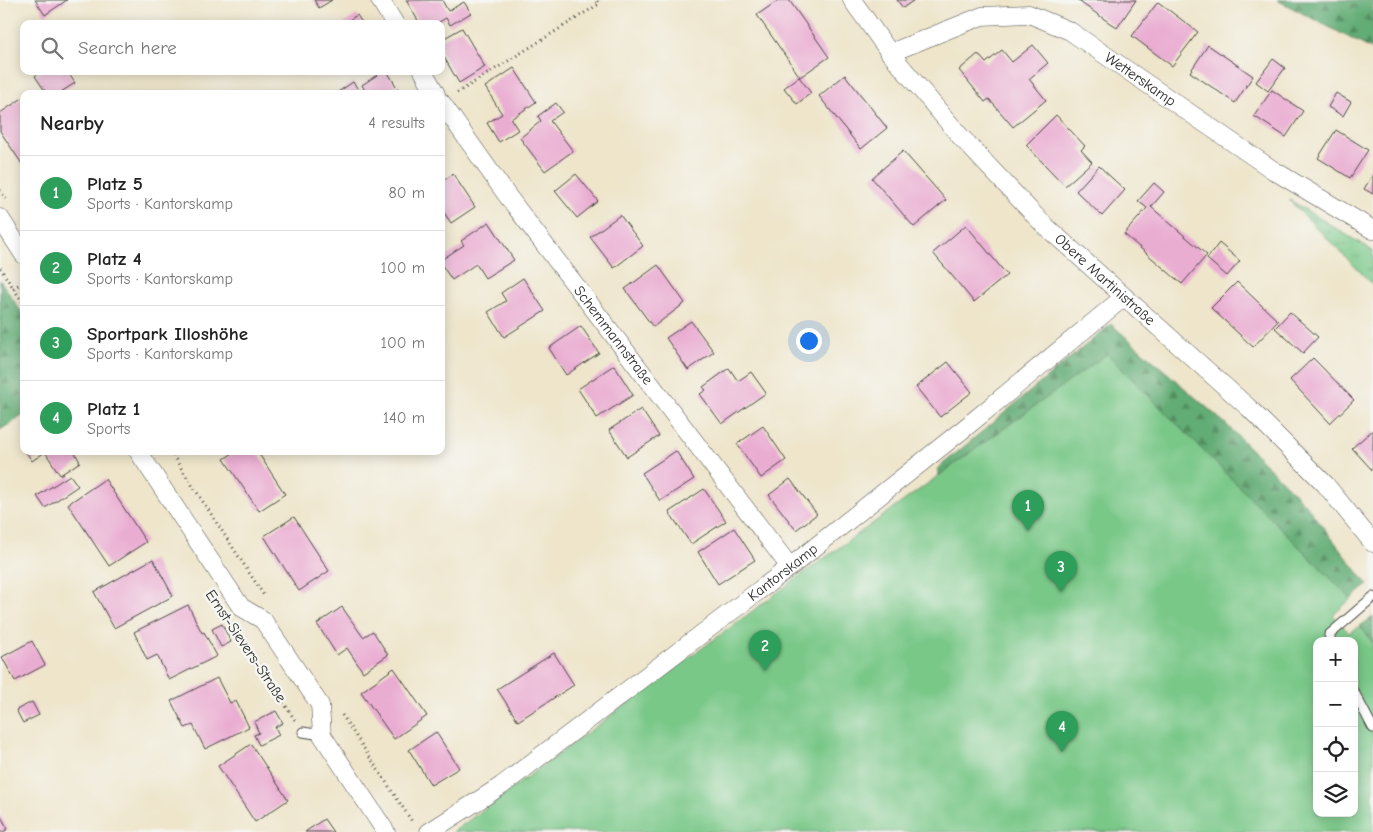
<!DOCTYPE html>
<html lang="en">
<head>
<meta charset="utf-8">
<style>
	body { margin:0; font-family:"Comic Neue",sans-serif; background:#f6f6f6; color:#222 }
	.controls { position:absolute; right:15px; bottom:15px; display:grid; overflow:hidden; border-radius:10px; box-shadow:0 2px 12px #0003 }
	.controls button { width:45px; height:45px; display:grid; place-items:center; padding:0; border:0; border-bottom:1px solid #e0e0e0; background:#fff; color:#222; font:25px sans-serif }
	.you { position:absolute; left:808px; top:340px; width:18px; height:18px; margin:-12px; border:4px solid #fff; border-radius:50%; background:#1a73e8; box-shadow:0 0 0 8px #1a73e833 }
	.badge { display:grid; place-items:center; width:32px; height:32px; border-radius:50%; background:#b45309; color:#fff; font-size:16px; font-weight:700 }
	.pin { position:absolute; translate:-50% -41px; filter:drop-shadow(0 1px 2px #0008) }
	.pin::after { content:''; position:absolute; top:26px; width:18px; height:15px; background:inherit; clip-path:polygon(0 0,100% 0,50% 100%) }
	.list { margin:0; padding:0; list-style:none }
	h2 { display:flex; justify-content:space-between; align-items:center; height:65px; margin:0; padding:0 20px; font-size:21px }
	h2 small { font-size:16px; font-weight:400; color:#767676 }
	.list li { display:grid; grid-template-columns:32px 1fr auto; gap:15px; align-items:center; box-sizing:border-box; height:75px; padding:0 20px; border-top:1px solid #e0e0e0 }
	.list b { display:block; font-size:19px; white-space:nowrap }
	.list p { margin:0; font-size:16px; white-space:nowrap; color:#767676 }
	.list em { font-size:16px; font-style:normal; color:#767676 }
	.icon { flex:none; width:28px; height:28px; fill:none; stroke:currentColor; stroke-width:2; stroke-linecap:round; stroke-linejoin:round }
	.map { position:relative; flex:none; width:1373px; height:832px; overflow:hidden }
	.search { position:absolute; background:#fff; box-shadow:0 2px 12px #0003; left:20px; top:20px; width:425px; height:55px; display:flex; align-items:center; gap:12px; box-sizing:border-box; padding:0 18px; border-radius:10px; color:#767676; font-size:19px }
	.panel { position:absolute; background:#fff; box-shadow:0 2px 12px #0003; left:20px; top:90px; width:425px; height:365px; border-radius:10px }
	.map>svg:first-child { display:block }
</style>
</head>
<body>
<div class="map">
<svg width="1373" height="832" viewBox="0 0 1373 832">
	<defs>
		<pattern id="grass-tufts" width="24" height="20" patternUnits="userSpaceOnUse" patternTransform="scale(1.25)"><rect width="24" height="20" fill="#79c888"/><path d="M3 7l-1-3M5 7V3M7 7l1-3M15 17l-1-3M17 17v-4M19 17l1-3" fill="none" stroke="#63a36f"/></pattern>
		<pattern id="forest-firs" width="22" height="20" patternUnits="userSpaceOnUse" patternTransform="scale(1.25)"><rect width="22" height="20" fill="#62ac74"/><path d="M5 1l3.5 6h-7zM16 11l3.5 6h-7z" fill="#518c5f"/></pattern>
	</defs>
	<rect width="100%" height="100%" fill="#f6f6f2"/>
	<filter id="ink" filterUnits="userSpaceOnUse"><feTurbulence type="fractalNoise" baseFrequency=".02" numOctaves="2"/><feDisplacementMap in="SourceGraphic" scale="10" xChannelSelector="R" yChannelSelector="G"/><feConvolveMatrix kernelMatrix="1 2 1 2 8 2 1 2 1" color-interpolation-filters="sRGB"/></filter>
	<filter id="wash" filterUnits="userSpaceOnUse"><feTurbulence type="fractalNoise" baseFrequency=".0096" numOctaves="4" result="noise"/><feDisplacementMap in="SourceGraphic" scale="20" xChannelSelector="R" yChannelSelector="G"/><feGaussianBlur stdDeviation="1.12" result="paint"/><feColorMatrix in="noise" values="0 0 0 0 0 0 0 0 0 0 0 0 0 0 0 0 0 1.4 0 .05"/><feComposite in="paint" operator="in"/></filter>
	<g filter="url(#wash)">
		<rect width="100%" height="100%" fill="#eee5cb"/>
		<!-- grass -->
		<polygon fill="url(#grass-tufts)" stroke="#527a5a" points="1288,199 1373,251 1373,285"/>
		<!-- forest -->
		<g fill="url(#forest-firs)" stroke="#466c50">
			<polygon points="1277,0 1373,0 1373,50"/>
			<polygon points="0,280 24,316 24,415 0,430"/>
			<polygon points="1111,324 1227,425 1306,505 1368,585 1351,599 1107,354 939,475 937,469"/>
			<polygon points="1373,617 1373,643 1360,626"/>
		</g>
		<!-- pitch -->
		<path fill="#79c888" stroke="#527a5a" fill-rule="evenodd" d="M1107 354 1351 599 1333 615 1349 633 1360 626 1373 643V832H453L797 578ZM1317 641H1354V813H1317Z"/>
		<g id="blocks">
			<!-- building -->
			<g fill="#eaadd2">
				<polygon points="35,0 67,0 45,15"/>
				<polygon points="314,0 332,0 319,8"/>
				<polygon points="406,0 442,0 448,11 464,2 471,13 450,25 446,18 436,24 420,24"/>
				<polygon points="779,0 789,0 829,57 800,77 757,15"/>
				<polygon points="897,0 914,0 903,8"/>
				<polygon points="1077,0 1136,0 1117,28"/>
				<polygon points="1158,2 1198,32 1172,66 1132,36"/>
				<polygon points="357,15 363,24 343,24"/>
				<polygon points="462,28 485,67 459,83 441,52 441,40"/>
				<polygon points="1033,45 1048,63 1029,79 1046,100 1013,127 989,99 985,102 959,70 978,54 986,63 1002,50 1012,62"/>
				<polygon points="1208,45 1253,76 1235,103 1190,72"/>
				<polygon points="1273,59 1285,68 1268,91 1256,82"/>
				<polygon points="514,68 536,102 511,119 518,130 499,142 487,123 502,114 485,87"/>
				<polygon points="42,71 67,71 75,83 58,94 47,94 35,76"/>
				<polygon points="383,71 387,71 401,94 367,94 362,85"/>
				<polygon points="845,75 887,128 861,149 819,96"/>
				<polygon points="799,77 811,93 797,104 784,88"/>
				<polygon points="353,82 360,92 358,94 335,94"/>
				<polygon points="1272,90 1303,111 1286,137 1254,116"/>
				<polygon points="1336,93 1351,102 1343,116 1328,107"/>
				<polygon points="24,97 24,167 0,131 0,113"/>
				<polygon points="556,103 563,112 550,121 573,151 545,171 520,138 541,121 538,116"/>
				<polygon points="1056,115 1085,146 1081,150 1092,162 1065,186 1026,145"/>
				<polygon points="1336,130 1368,150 1350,178 1318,158"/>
				<polygon points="903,151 946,200 914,227 872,178"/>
				<polygon points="1099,166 1125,190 1102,216 1076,191"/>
				<polygon points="453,174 475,207 451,223 441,208 441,182"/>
				<polygon points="576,174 598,201 577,218 555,191"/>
				<polygon points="1373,174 1373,194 1364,189"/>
				<polygon points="1154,183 1164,192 1151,207 1207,255 1182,284 1124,234 1147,208 1138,201"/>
				<polygon points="620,215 643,246 614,268 590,237"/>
				<polygon points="489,222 514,260 485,278 476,264 452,280 441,264 441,260 464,245 461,241"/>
				<polygon points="966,225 1007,275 974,302 933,253"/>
				<polygon points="1219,243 1240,261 1227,276 1207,259"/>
				<polygon points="658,265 685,303 653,327 625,289"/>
				<polygon points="523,278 545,311 504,337 488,312 506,301 501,293"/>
				<polygon points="1237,282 1278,321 1253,347 1211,308"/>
				<polygon points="1290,312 1318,337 1303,353 1275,328"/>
				<polygon points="691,321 714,352 688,370 666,338"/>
				<polygon points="581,326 599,353 566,375 549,348"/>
				<polygon points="1313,358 1354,400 1330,423 1290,380"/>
				<polygon points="948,362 972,392 940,417 916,387"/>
				<polygon points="614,365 633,395 597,418 578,389"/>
				<polygon points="729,368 738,381 751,372 766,393 722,424 700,394 706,390 703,387"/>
				<polygon points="641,409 659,436 627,457 609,430"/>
				<polygon points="763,426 786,460 761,478 737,444"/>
				<polygon points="1373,430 1373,471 1352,448"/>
				<polygon points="25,451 74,451 80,462 60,475 45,452 32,461"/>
				<polygon points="236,451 257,451 285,494 259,511 224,459"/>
				<polygon points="676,451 694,479 660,501 642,473"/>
				<polygon points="70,475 78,486 45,508 37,496"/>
				<polygon points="105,479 146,542 109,566 68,504"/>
				<polygon points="790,479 817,514 796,530 769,495"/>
				<polygon points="704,489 726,521 691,544 669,512"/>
				<polygon points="294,517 329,571 299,591 264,536"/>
				<polygon points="734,528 755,560 718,584 698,552"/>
				<polygon points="153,559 173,596 114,628 94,592"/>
				<polygon points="188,605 202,633 204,632 217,656 169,680 157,655 147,660 134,632"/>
				<polygon points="342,607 363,637 373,631 388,655 363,672 347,648 337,655 317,624"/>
				<polygon points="222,624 231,642 221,647 212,629"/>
				<polygon points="32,641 45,665 15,681 2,657"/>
				<polygon points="554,653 574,685 518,721 497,689"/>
				<polygon points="394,668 427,716 394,739 361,692"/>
				<polygon points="217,678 230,703 236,701 249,727 205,749 193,725 185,728 171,701"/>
				<polygon points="32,702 39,715 23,723 16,710"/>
				<polygon points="276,711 283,723 275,727 279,735 259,745 254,735 259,733 254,722"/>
				<polygon points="436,732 459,768 431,785 409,750"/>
				<polygon points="251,744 288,800 255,822 218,766"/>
				<polygon points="0,815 8,829 3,832 0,832"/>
				<polygon points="324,819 333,832 305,832"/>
			</g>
		</g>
	</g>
	<g filter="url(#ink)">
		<use href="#blocks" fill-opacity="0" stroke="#484743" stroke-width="1"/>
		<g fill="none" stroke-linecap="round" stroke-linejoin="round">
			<defs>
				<g id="lane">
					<polyline points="1331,641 1329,635 1373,597"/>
					<polyline points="1354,692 1373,728"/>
					<polyline points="303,732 322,735"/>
				</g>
				<g id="street">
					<polyline points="380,0 395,24"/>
					<path id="s1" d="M852 0 890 53 960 136 1043 224 1249 408 1325 484 1373 543"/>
					<path id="s2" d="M890 53 982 16 1029 14 1070 31 1273 170 1373 230"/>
					<polyline points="423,71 436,94"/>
					<path id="s3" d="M441 102 506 194 790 567"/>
					<polyline points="0,218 24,255"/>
					<polyline points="138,451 241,607 263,620 320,705 322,735 386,832"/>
					<path id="s4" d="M429 832 501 786 790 567 966 427 1124 297"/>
				</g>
			</defs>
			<!-- lane casing -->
			<use href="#lane" stroke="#484743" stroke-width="11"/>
			<!-- street casing -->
			<use href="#street" stroke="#484743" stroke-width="19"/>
			<!-- path -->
			<g stroke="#484743" stroke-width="3" stroke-dasharray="1 4" stroke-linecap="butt">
				<polyline points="457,93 599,4 596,0"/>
				<polyline points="0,190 6,199"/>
				<polyline points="0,268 24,304"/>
				<polyline points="13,288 24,282"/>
				<polyline points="170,451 265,597"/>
				<polyline points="234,627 295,720"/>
				<polyline points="342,715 413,823"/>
			</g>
			<!-- lane -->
			<use href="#lane" stroke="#fff" stroke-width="9"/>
			<!-- street -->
			<use href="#street" stroke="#fff" stroke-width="18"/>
		</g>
	</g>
	<g text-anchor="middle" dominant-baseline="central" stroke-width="5" stroke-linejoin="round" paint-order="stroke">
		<!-- street labels -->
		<g font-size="15" fill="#2b2b2b" stroke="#f6f6f2">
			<text stroke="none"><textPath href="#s2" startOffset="276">Wetterskamp</textPath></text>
			<text stroke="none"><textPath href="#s1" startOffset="378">Obere Martinistraße</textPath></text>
			<text stroke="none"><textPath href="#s3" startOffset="290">Schemmannstraße</textPath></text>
			<text stroke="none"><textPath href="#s4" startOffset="439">Kantorskamp</textPath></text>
			<text transform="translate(246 646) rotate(56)">Ernst-Sievers-Straße</text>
		</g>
	</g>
</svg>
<div class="controls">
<button>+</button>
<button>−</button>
<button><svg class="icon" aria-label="locate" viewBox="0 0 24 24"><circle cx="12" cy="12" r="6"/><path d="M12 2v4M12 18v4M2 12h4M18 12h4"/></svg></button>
<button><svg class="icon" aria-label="layers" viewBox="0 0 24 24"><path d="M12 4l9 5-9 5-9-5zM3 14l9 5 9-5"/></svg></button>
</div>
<div class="you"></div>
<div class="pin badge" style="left:1028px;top:531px;background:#2e9e5b">1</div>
<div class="pin badge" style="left:765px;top:671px;background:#2e9e5b">2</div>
<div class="pin badge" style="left:1061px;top:592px;background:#2e9e5b">3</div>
<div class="pin badge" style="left:1062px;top:752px;background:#2e9e5b">4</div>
<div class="search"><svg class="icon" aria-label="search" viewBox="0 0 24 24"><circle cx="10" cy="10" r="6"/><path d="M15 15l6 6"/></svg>Search here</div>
<section class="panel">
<h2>Nearby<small>4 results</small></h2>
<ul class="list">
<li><span class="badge" style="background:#2e9e5b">1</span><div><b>Platz 5</b><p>Sports · Kantorskamp</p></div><em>80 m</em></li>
<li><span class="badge" style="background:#2e9e5b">2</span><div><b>Platz 4</b><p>Sports · Kantorskamp</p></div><em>100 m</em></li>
<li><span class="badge" style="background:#2e9e5b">3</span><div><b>Sportpark Illoshöhe</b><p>Sports · Kantorskamp</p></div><em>100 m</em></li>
<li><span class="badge" style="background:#2e9e5b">4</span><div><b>Platz 1</b><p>Sports</p></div><em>140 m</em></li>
</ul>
</section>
</div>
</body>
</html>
